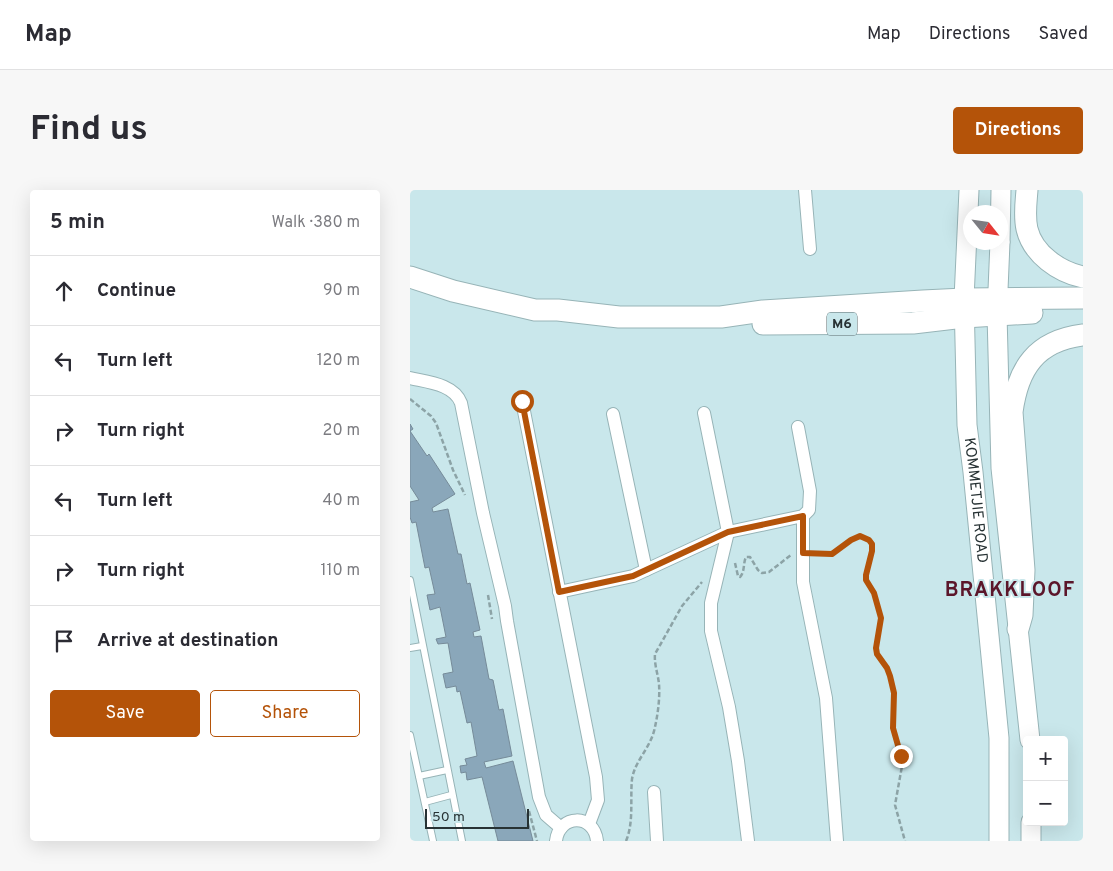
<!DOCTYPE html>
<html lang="en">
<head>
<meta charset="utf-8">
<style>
	body { margin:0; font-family:Overpass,sans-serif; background:#f7f7f7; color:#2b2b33 }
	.controls { position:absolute; right:15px; bottom:15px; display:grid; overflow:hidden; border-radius:5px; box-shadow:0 5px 20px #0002 }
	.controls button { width:45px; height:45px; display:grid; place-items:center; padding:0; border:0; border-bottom:1px solid #e1e1e2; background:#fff; color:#2b2b33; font:25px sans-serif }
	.compass { position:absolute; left:553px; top:15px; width:45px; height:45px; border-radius:50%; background:#fff; box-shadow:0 5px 20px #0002; rotate:120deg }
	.scale { position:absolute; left:15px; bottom:12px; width:104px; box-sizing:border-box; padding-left:5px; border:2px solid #273234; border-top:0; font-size:14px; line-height:18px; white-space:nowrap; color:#273234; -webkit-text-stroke:4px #c9e7eb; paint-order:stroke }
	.stop { position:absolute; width:15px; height:15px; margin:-11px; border:4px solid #b45309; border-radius:50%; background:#fff }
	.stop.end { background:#b45309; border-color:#fff; box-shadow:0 1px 5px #0008 }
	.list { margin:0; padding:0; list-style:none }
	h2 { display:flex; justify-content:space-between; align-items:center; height:65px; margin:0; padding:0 20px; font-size:21px }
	h2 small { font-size:16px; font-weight:400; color:#7c7c81 }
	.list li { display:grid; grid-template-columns:32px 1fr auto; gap:15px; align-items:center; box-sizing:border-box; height:70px; padding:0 20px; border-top:1px solid #e1e1e2 }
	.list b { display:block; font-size:19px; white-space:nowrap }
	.list em { font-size:16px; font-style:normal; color:#7c7c81 }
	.actions { display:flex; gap:10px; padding:15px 20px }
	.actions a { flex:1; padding:11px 0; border:1px solid #b45309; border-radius:5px; text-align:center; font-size:18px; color:#b45309 }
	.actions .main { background:#b45309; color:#fff }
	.icon { flex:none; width:28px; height:28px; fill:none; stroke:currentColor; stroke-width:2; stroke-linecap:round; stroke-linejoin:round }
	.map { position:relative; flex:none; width:673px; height:651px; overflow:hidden; border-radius:5px }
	header { display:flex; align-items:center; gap:30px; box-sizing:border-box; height:70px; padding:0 25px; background:#fff; border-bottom:1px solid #e1e1e2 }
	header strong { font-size:24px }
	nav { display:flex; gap:28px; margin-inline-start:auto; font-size:18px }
	.intro { display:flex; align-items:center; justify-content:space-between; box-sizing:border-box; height:120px; padding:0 30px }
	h1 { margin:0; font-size:35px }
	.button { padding:12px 22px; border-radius:5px; background:#b45309; color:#fff; font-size:18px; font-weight:700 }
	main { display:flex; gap:30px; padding:0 30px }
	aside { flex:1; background:#fff; border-radius:5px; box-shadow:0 5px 20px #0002 }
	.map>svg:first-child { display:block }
</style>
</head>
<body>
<header>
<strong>Map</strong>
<nav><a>Map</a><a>Directions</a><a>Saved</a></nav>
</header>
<div class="intro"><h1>Find us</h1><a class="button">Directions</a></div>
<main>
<aside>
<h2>5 min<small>Walk · 380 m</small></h2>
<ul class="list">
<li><svg class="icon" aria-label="ahead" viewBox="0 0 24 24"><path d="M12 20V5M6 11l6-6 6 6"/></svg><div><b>Continue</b></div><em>90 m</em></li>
<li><svg class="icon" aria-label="left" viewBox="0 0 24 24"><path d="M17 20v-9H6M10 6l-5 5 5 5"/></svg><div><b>Turn left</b></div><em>120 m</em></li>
<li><svg class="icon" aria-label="right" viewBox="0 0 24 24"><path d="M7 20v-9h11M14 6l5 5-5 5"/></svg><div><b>Turn right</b></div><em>20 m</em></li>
<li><svg class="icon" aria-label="left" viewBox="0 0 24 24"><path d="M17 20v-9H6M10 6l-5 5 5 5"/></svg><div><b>Turn left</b></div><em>40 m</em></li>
<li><svg class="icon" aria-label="right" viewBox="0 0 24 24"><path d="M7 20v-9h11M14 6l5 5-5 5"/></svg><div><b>Turn right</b></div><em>110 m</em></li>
<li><svg class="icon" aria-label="arrive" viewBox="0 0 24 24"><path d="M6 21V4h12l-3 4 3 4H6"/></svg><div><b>Arrive at destination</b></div></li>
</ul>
<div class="actions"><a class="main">Save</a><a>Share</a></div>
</aside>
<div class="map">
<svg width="673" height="651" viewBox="0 0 673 651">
	<rect width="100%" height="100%" fill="#c9e7eb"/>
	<!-- building -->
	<polygon fill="#8aa7ba" stroke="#768b99" points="0,234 3,239 0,241 17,266 19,264 45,304 22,318 23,322 38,319 48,364 51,364 57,394 60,393 70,440 63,442 64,447 71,446 79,489 83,490 89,520 93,519 102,566 74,572 76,578 103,571 123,651 88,651 72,587 57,590 56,582 51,583 50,576 57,575 55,569 67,566 61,532 57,533 50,501 47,502 46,496 36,498 33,484 43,482 38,453 28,454 26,449 36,447 30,417 20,420 17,405 25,404 19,377 15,378 6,332 2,333 0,327 0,312 9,310 0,296"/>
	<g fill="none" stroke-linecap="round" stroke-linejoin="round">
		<defs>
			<g id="service">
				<polyline points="0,390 52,651"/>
				<polyline points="0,458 12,456"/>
				<polyline points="0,545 23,651"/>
				<polyline points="9,586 37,580"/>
				<polyline points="15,612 41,605"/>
			</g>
			<g id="minor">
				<polyline points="395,0 400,59"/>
				<path d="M0 188C17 192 44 194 51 213L73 323 95 416 97 431 129 607 136 625 151 638"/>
				<polyline points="112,211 186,587 188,610 179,634"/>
				<polyline points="294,223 318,342 301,413 301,441 319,517 328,571 338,651"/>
				<polyline points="203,224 236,380"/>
				<polyline points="393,326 393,392 416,508 427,651"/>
				<polyline points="149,402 223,386 318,342 393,326 399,320 400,301 388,237"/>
				<polyline points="244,602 247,651"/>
				<path d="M146 651C149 624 184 623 187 651"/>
			</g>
			<g id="secondary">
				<path id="s1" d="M559 0 554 109 557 235 563 282 589 548V651"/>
				<polyline points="590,52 587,124 591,278 620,550"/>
				<polyline points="590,52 591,0"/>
				<polyline points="621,651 621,632"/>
			</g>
			<g id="primary">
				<path d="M617 0C616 13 614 26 617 39 623 64 649 82 673 87"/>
				<polyline points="0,87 43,101 125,120 148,120 209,127 311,127 353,121 513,111 554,109 673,108"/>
				<polyline points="353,134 503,133 554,127 622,123"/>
				<path d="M608 439 612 425 614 380 602 222C608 178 626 151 673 145"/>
			</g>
		</defs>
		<!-- service casing -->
		<use href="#service" stroke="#97b4b7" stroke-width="8"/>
		<!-- minor casing -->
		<use href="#minor" stroke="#97b4b7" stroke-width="14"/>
		<!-- secondary casing -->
		<use href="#secondary" stroke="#97b4b7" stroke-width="21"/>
		<!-- primary casing -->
		<use href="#primary" stroke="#97b4b7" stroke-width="23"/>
		<!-- path -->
		<g stroke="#8ca3a6" stroke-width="2.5" stroke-dasharray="5 2.5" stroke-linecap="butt">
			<polyline points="0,209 21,226 26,233 43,280 55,305"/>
			<path d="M404 364C436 368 428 351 450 346L459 350 462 354V361L456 385V391L464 403 471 428 466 458 467 464 477 478 484 503 483 538 492 576 485 615 495 651"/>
			<path d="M325 373 328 386 330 387C335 382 333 373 336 367H340L348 380 352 383 359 382 381 365"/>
			<polyline points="78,405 82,429"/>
			<polyline points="119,621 127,651"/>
			<path d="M216 651C224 632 220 610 222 589 225 570 241 558 245 537 248 523 250 508 249 494 248 484 244 474 245 464L272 416 292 392"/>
		</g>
		<!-- service -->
		<use href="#service" stroke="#fff" stroke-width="6"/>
		<!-- minor -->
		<use href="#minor" stroke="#fff" stroke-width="12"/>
		<!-- secondary -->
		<use href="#secondary" stroke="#fff" stroke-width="19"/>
		<!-- primary -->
		<use href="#primary" stroke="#fff" stroke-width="21"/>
	</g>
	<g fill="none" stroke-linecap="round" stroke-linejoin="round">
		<!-- route -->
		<polyline stroke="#b45309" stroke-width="6" points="112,211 149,402 223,386 318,342 393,326 393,363 422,364 441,350 450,346 459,350 462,354 462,361 456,385 456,390 464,403 471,428 466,458 467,464 477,478 480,486 484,503 483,538 491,566"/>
	</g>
	<g text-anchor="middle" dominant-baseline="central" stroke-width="4" stroke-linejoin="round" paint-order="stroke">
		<!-- shield labels -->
		<rect fill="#c9e7eb" stroke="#58686b" stroke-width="1" x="417" y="122.5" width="30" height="23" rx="4"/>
		<g font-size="14" font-weight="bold" fill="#273234">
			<text x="432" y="134">M6</text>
		</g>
		<!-- street labels -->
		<g font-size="15" fill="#273234" stroke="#c9e7eb">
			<text stroke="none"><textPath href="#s1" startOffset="311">KOMMETJIE ROAD</textPath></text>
		</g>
		<!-- district labels -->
		<g font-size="20" font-weight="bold" letter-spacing="1" fill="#5b162a" stroke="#c9e7eb">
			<text x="600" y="401">BRAKKLOOF</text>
		</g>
	</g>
</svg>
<div class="controls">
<button>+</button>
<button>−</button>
</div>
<svg class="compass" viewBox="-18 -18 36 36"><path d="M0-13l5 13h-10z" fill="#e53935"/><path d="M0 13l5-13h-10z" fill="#7c7c81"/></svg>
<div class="scale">50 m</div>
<div class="stop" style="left:112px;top:211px"></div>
<div class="stop end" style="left:491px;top:566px"></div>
</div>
</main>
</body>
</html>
